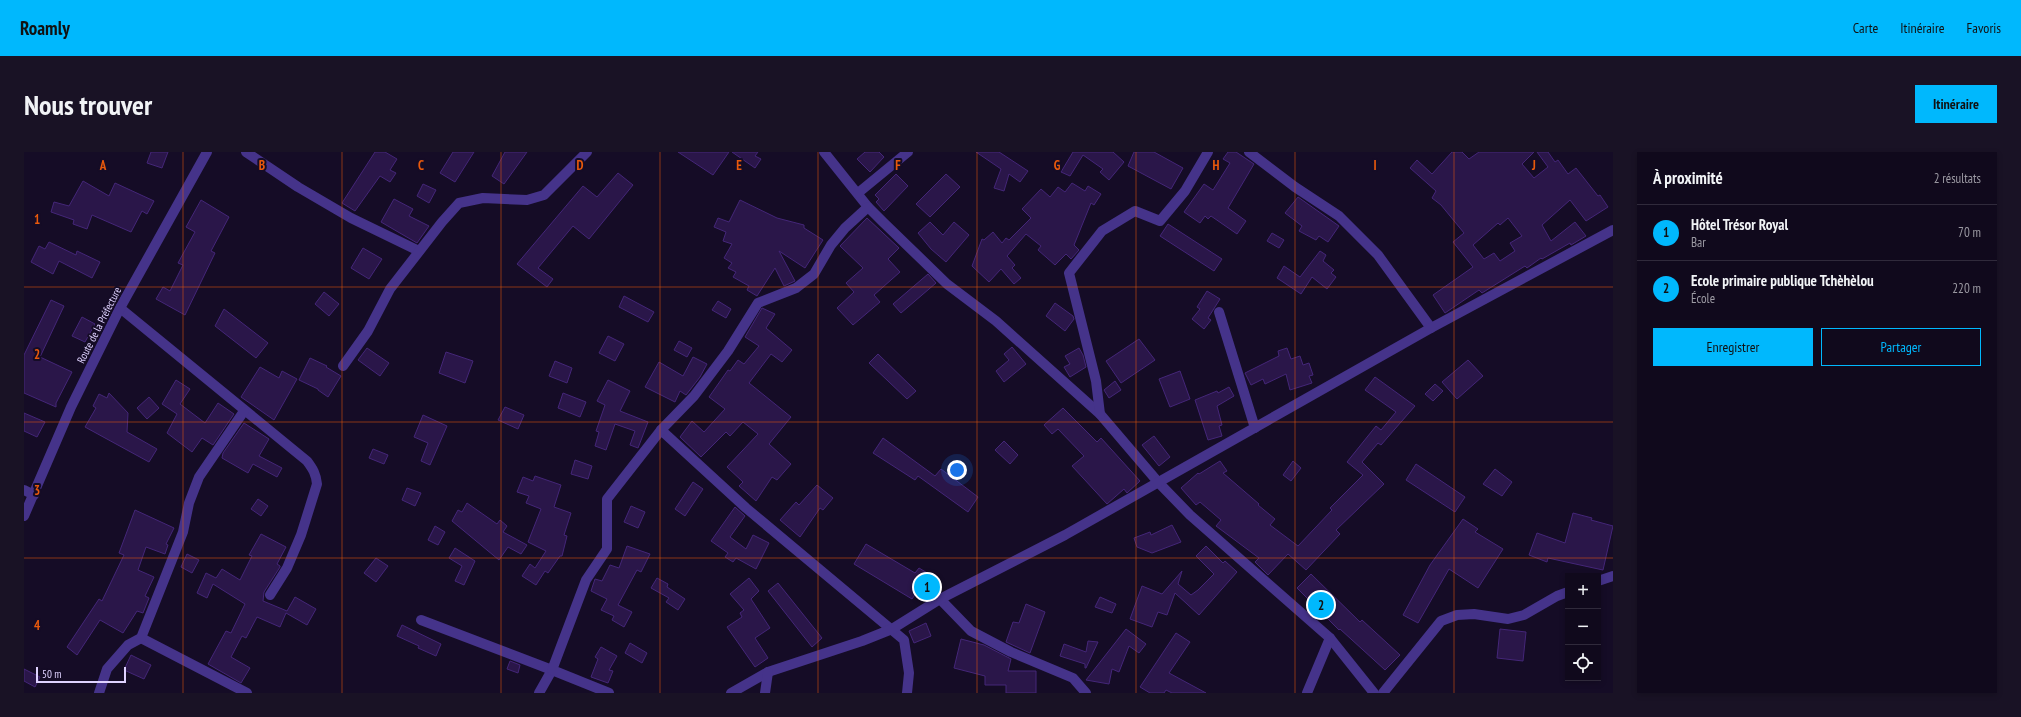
<!DOCTYPE html>
<html lang="fr">
<head>
<meta charset="utf-8">
<style>
	body { margin:0; font-family:"PT Sans Narrow",sans-serif; background:#191225; color:#f1f3f6 }
	.controls { position:absolute; right:12px; bottom:12px; display:grid; overflow:hidden; border-radius:0px; box-shadow:0 2px 6px #0003 }
	.controls button { width:36px; height:36px; display:grid; place-items:center; padding:0; border:0; border-bottom:1px solid #302a3b; background:#10091c; color:#f1f3f6; font:20px sans-serif }
	.scale { position:absolute; left:12px; bottom:10px; width:90px; box-sizing:border-box; padding-left:4px; border:2px solid #dfd2ff; border-top:0; font-size:11px; line-height:14px; white-space:nowrap; color:#dfd2ff; -webkit-text-stroke:3px #150c26; paint-order:stroke }
	.you { position:absolute; left:933px; top:318px; width:14px; height:14px; margin:-10px; border:3px solid #fff; border-radius:50%; background:#1a73e8; box-shadow:0 0 0 6px #1a73e833 }
	.badge { display:grid; place-items:center; width:26px; height:26px; border-radius:50%; background:#00b8fd; color:#111; font-size:13px; font-weight:700 }
	.pin { position:absolute; translate:-50% -50%; border:2px solid #fff; box-shadow:0 1px 4px #0006 }
	.list { margin:0; padding:0; list-style:none }
	h2 { display:flex; justify-content:space-between; align-items:center; height:52px; margin:0; padding:0 16px; font-size:17px }
	h2 small { font-size:13px; font-weight:400; color:#9c9aa3 }
	.list li { display:grid; grid-template-columns:26px 1fr auto; gap:12px; align-items:center; box-sizing:border-box; height:56px; padding:0 16px; border-top:1px solid #302a3b }
	.list b { display:block; font-size:15px; white-space:nowrap }
	.list p { margin:0; font-size:13px; white-space:nowrap; color:#9c9aa3 }
	.list em { font-size:13px; font-style:normal; color:#9c9aa3 }
	.actions { display:flex; gap:8px; padding:12px 16px }
	.actions a { flex:1; padding:9px 0; border:1px solid #00b8fd; border-radius:0px; text-align:center; font-size:14px; color:#00b8fd }
	.actions .main { background:#00b8fd; color:#111 }
	.icon { flex:none; width:22px; height:22px; fill:none; stroke:currentColor; stroke-width:2; stroke-linecap:round; stroke-linejoin:round }
	.map { position:relative; flex:none; width:1589px; height:541px; overflow:hidden; border-radius:0px }
	header { display:flex; align-items:center; gap:24px; box-sizing:border-box; height:56px; padding:0 20px; background:#00b8fd; color:#111 }
	header strong { font-size:19px }
	nav { display:flex; gap:22px; margin-inline-start:auto; font-size:14px }
	.intro { display:flex; align-items:center; justify-content:space-between; box-sizing:border-box; height:96px; padding:0 24px }
	h1 { margin:0; font-size:28px }
	.button { padding:10px 18px; border-radius:0px; background:#00b8fd; color:#111; font-size:14px; font-weight:700 }
	main { display:flex; gap:24px; padding:0 24px }
	aside { flex:1; background:#10091c; border-radius:0px; box-shadow:0 2px 6px #0003 }
	.map>svg:first-child { display:block }
</style>
</head>
<body>
<header>
<strong>Roamly</strong>
<nav><a>Carte</a><a>Itinéraire</a><a>Favoris</a></nav>
</header>
<div class="intro"><h1>Nous trouver</h1><a class="button">Itinéraire</a></div>
<main>
<div class="map">
<svg width="1589" height="541" viewBox="0 0 1589 541">
	<rect width="100%" height="100%" fill="#150c26"/>
	<!-- building -->
	<g fill="#2a1649" stroke="#442678" fill-rule="evenodd">
		<polygon points="127,0 144,0 138,16 123,11"/>
		<polygon points="351,0 361,0 373,7 366,18 372,21 366,30 356,24 331,59 318,51"/>
		<polygon points="429,0 450,0 431,30 416,21"/>
		<polygon points="481,0 503,0 480,32 468,24"/>
		<polygon points="654,0 705,0 689,23"/>
		<polygon points="708,0 734,0 731,4 737,7 731,16"/>
		<polygon points="841,0 855,0 860,5 846,20 833,7"/>
		<polygon points="952,0 975,0 1004,19 996,30 985,22 980,39 970,36 977,17"/>
		<polygon points="1049,0 1089,0 1100,10 1085,28 1076,20 1079,17 1059,3 1046,24 1037,20"/>
		<polygon points="1110,0 1130,0 1159,16 1147,37 1104,14"/>
		<polygon points="1204,0 1212,0 1230,12 1204,56 1222,69 1213,82 1187,64 1184,67 1181,64 1176,71 1160,60 1180,32 1189,38 1206,11 1199,7"/>
		<path d="M1428 0H1438L1445 7 1455 0H1510L1498 12 1510 26 1524 15 1513 0H1524L1531 10 1534 8 1544 22 1552 16 1574 44 1576 43 1584 55 1562 69 1546 48 1518 73 1527 89 1551 70 1562 84 1547 93 1546 91 1518 107 1517 106 1503 116 1501 114 1458 141 1455 138 1421 161 1409 143 1449 115 1429 90 1440 81 1417 53 1408 46 1412 39 1386 16 1393 8 1408 22ZM1484 66 1498 84 1486 91 1491 99 1476 109 1470 101 1460 107 1449 93 1474 71 1476 73Z"/>
		<polygon points="594,21 609,33 565,87 549,74 514,116 529,127 523,135 493,112 559,34 573,45"/>
		<polygon points="872,22 884,34 860,59 852,50 855,47 851,43"/>
		<polygon points="922,22 936,35 906,65 892,52"/>
		<polygon points="59,29 85,44 91,31 130,49 123,62 118,59 107,80 68,63 63,77 49,72 50,68 27,60 30,50 45,54"/>
		<polygon points="1048,31 1061,39 1064,34 1077,42 1070,53 1067,51 1050,93 1055,98 1047,107 1042,102 1031,113 1014,98 1017,94 1002,82 983,104 991,113 988,116 997,126 990,132 977,117 965,130 948,114 958,87 960,88 969,80 978,91 982,86 985,88 1007,66 998,57 1017,37 1026,45 1034,35 1041,40"/>
		<polygon points="399,32 412,38 405,51 393,44"/>
		<polygon points="1274,45 1315,74 1304,90 1295,84 1292,88 1275,79 1278,74 1261,61"/>
		<polygon points="370,47 389,57 385,64 405,74 393,91 357,70"/>
		<polygon points="177,48 205,65 187,99 191,101 161,163 132,147 139,135 146,139 159,113 154,111 171,80 162,75"/>
		<polygon points="716,48 753,66 780,73 780,76 799,88 781,116 755,99 771,129 760,134 751,116 733,144 723,138 725,134 709,125 712,120 704,116 708,111 700,106 708,92 699,89 702,80 690,75 694,66 705,70"/>
		<polygon points="843,66 875,96 864,107 876,120 850,143 856,150 829,173 813,156 830,140 822,131 839,116 816,94"/>
		<polygon points="906,70 919,83 930,70 945,83 922,110 907,97 894,81"/>
		<polygon points="1144,72 1198,107 1190,119 1136,84"/>
		<polygon points="1248,81 1260,88 1255,96 1243,89"/>
		<polygon points="25,90 52,103 53,99 76,110 68,126 35,109 29,122 7,110 15,94 21,97"/>
		<polygon points="339,96 358,107 345,127 327,116"/>
		<polygon points="1296,99 1302,103 1299,109 1310,118 1307,121 1312,125 1303,137 1288,125 1277,142 1253,126 1260,114 1276,125"/>
		<polygon points="904,122 912,131 877,161 869,152"/>
		<polygon points="1183,139 1196,147 1184,166 1187,168 1180,177 1168,167 1176,157 1173,155"/>
		<polygon points="300,140 315,152 305,164 291,152"/>
		<polygon points="600,144 630,160 624,170 595,155"/>
		<polygon points="27,148 40,154 16,205 48,220 32,251 32,255 0,241 0,203"/>
		<polygon points="694,149 707,157 702,166 688,158"/>
		<polygon points="1031,151 1049,164 1050,167 1041,179 1022,164"/>
		<polygon points="738,156 751,162 742,176 768,198 758,210 747,202 725,231 767,265 745,292 767,312 753,328 748,325 732,349 715,334 719,330 703,315 734,282 719,270 706,284 702,280 677,305 656,285 668,269 680,280 701,257 685,245 704,218 706,219 714,208 720,212 735,194 721,185"/>
		<polygon points="200,157 244,191 232,206 191,174"/>
		<polygon points="58,165 71,172 61,190 48,184"/>
		<polygon points="584,184 600,192 591,209 575,201"/>
		<polygon points="1115,187 1131,208 1097,231 1082,209"/>
		<polygon points="655,189 668,196 663,205 650,198"/>
		<polygon points="988,195 1002,212 980,230 972,219 985,208 980,202"/>
		<polygon points="343,196 365,211 356,224 334,208"/>
		<polygon points="1055,196 1059,203 1062,215 1046,225 1040,215 1046,212 1041,204"/>
		<polygon points="1263,196 1267,207 1276,204 1279,213 1285,211 1289,223 1285,224 1288,231 1266,238 1262,222 1241,232 1239,227 1227,233 1221,221 1255,204 1254,199"/>
		<polygon points="422,200 449,209 441,231 415,221"/>
		<polygon points="854,202 892,239 883,247 845,211"/>
		<polygon points="669,205 683,212 676,225 662,243 656,239 651,250 621,235 635,210 659,224"/>
		<polygon points="286,206 303,214 302,215 317,224 304,245 294,238 294,237 275,228"/>
		<polygon points="1444,208 1459,224 1433,247 1418,230"/>
		<polygon points="531,209 548,216 543,231 525,224"/>
		<polygon points="236,215 255,226 258,219 273,227 250,268 217,245"/>
		<polygon points="1156,219 1166,247 1146,255 1135,227"/>
		<polygon points="1351,225 1391,254 1357,293 1354,291 1338,310 1360,332 1312,378 1316,382 1282,418 1264,402 1244,423 1231,410 1235,406 1192,374 1197,368 1176,350 1172,353 1157,336 1174,321 1175,322 1196,309 1203,319 1199,321 1235,352 1234,353 1251,367 1246,373 1274,394 1308,358 1306,356 1339,323 1323,310 1352,274 1357,278 1372,260 1341,238"/>
		<polygon points="152,228 166,237 156,252 181,271 194,251 210,262 189,293 178,286 168,300 143,281 153,262 138,252"/>
		<polygon points="584,228 606,239 596,259 624,270 614,296 606,293 611,279 591,272 582,298 571,294 575,280 572,279 581,253 573,249"/>
		<polygon points="1091,229 1097,238 1085,246 1080,238"/>
		<polygon points="1411,232 1419,239 1409,249 1401,242"/>
		<polygon points="1205,235 1210,244 1193,254 1198,273 1195,274 1198,284 1184,288 1171,248 1193,239 1194,241"/>
		<polygon points="85,241 104,261 103,280 133,297 125,310 61,275 72,256 69,254 75,242 83,246"/>
		<polygon points="539,241 562,250 556,265 534,256"/>
		<polygon points="125,245 135,256 123,267 113,256"/>
		<polygon points="481,255 500,263 494,277 474,268"/>
		<polygon points="1039,256 1073,290 1077,286 1116,329 1103,341 1100,337 1083,352 1048,314 1060,304 1034,277 1028,282 1020,273"/>
		<polygon points="0,261 21,270 13,285 0,279"/>
		<polygon points="399,263 423,274 406,313 397,309 404,291 390,285"/>
		<polygon points="220,271 245,287 235,304 258,316 253,325 229,312 224,321 198,306 199,301"/>
		<polygon points="1130,284 1146,305 1135,314 1118,293"/>
		<polygon points="859,286 911,324 917,317 954,345 944,360 894,324 891,328 849,301"/>
		<polygon points="980,289 994,303 986,312 971,298"/>
		<polygon points="349,297 364,303 360,312 345,306"/>
		<polygon points="551,308 568,314 564,327 547,322"/>
		<polygon points="1269,309 1277,316 1267,329 1259,323"/>
		<polygon points="1392,312 1441,345 1431,360 1382,328"/>
		<polygon points="1471,317 1488,330 1478,344 1459,332"/>
		<polygon points="511,324 537,333 530,355 547,361 540,383 543,384 538,404 536,404 524,421 521,419 512,433 498,424 506,412 511,416 522,399 504,390 517,357 502,351 505,344 493,340 499,325 509,329"/>
		<polygon points="669,330 679,337 661,364 651,357"/>
		<polygon points="793,333 809,346 799,358 796,356 776,385 756,368 772,350 775,353"/>
		<polygon points="383,336 397,341 391,354 378,348"/>
		<polygon points="234,347 244,354 237,364 227,357"/>
		<polygon points="443,351 473,372 476,368 483,374 479,380 503,393 497,402 484,395 475,408 428,369 434,358 438,360"/>
		<polygon points="607,354 621,360 614,376 600,370"/>
		<polygon points="711,355 721,364 706,385 722,397 729,383 745,391 732,417 712,406 709,410 701,405 704,401 687,389"/>
		<polygon points="111,358 150,376 142,392 144,393 141,402 122,395 114,418 130,425 121,444 125,446 119,461 113,459 99,481 76,468 53,503 43,495 75,447 78,449 100,403 95,401"/>
		<polygon points="1549,361 1568,366 1567,368 1589,374 1579,418 1524,406 1523,410 1505,403 1513,381 1541,391"/>
		<polygon points="1439,367 1454,377 1451,380 1479,397 1454,436 1425,417 1394,471 1379,463 1406,413"/>
		<polygon points="1148,373 1157,390 1128,401 1113,395 1110,386 1126,380 1127,383"/>
		<polygon points="411,374 421,380 414,393 404,388"/>
		<polygon points="237,382 262,395 253,412 256,414 256,415 240,440 239,449 263,459 271,445 292,457 283,473 262,461 256,475 233,465 222,486 218,484 207,505 226,516 217,531 184,512 202,479 207,481 221,452 189,432 183,446 173,441 182,421 192,426 198,417 216,428 228,404 225,403"/>
		<polygon points="842,392 891,421 895,416 905,422 888,447 830,412"/>
		<polygon points="603,394 626,402 617,420 613,418 594,453 608,460 600,475 588,468 590,464 577,458 583,447 567,439 571,427 578,429 586,413 595,416"/>
		<polygon points="1182,394 1199,411 1201,409 1213,420 1175,463 1151,441 1143,463 1134,460 1128,475 1106,467 1118,434 1138,442 1158,419 1154,432 1167,443 1174,438 1190,422 1172,404"/>
		<polygon points="431,396 451,409 440,433 431,429 438,414 425,406"/>
		<polygon points="163,402 175,408 168,421 157,415"/>
		<polygon points="352,406 364,414 352,430 340,421"/>
		<polygon points="1287,422 1336,470 1338,468 1376,503 1361,518 1316,477 1315,478 1273,436"/>
		<polygon points="633,426 644,432 643,435 661,447 654,458 642,450 645,446 627,436"/>
		<polygon points="725,426 735,439 727,447 746,476 731,486 744,506 731,515 703,475 718,465 716,461 720,458 706,442"/>
		<polygon points="754,431 798,486 788,495 744,439"/>
		<polygon points="1076,445 1092,452 1088,461 1071,455"/>
		<polygon points="1002,452 1021,460 1006,501 982,490 989,470 995,471"/>
		<polygon points="902,471 907,484 890,491 885,479"/>
		<polygon points="378,473 417,492 412,504 394,496 395,494 373,484"/>
		<polygon points="1102,477 1122,492 1115,501 1105,494 1095,520 1088,517 1085,532 1062,528"/>
		<polygon points="1476,477 1502,480 1499,509 1473,506"/>
		<polygon points="1152,481 1166,490 1145,521 1182,541 1148,541 1142,538 1140,541 1126,541 1116,535"/>
		<polygon points="937,487 960,493 987,507 984,519 1012,519 1012,541 982,541 982,533 961,533 961,524 930,516"/>
		<polygon points="1064,489 1074,490 1062,516 1061,516 1061,512 1036,504 1040,492 1062,500"/>
		<polygon points="606,491 623,501 618,511 601,501"/>
		<polygon points="577,495 593,504 585,518 589,519 584,531 567,525 574,507 571,505"/>
		<polygon points="107,503 127,513 120,527 100,518"/>
		<polygon points="486,509 496,513 494,521 483,517"/>
		<polygon points="0,517 16,525 11,535 0,529"/>
	</g>
	<g fill="none" stroke-linecap="round" stroke-linejoin="round">
		<!-- minor -->
		<g stroke="#45338a" stroke-width="10">
			<polyline points="222,0 274,35 327,66 395,99"/>
			<polyline points="800,0 844,55 859,70 923,132 972,169 1076,262 1134,330 1166,363 1306,486 1350,541"/>
			<polyline points="1225,0 1271,35 1315,64 1354,103 1407,176"/>
			<polyline points="834,41 884,0"/>
			<path d="M96 156 283 309C289 317 292 322 293 332L277 383 263 416 246 443"/>
			<polyline points="1195,160 1231,276"/>
			<polyline points="319,214 344,179 366,137 418,70 435,51 459,46 503,48 520,43 563,0"/>
			<polyline points="1076,262 1072,229 1045,121 1078,79 1111,59 1136,69 1161,39 1184,0"/>
			<polyline points="637,278 722,356 880,488 885,521 883,541"/>
			<polyline points="0,338 10,343"/>
			<polyline points="1574,429 1589,424"/>
			<polyline points="916,447 947,479 987,500 1049,526 1062,541"/>
			<polyline points="397,468 528,518 515,541"/>
			<polyline points="117,486 223,541"/>
			<polyline points="75,541 83,517 104,493 117,486 159,380 165,351 175,325 220,259"/>
			<polyline points="585,541 528,518 562,428 583,397 583,347 637,278 670,244 704,199 734,151 772,136 790,122 807,93 821,76 844,55"/>
			<polyline points="707,541 744,520 838,489 868,477 916,447 1041,383 1407,176 1589,78"/>
			<polyline points="741,541 744,520"/>
			<polyline points="1283,541 1306,486"/>
			<polyline points="1359,541 1417,469 1433,463 1450,462 1484,467 1500,463 1533,444 1544,440"/>
		</g>
		<!-- tertiary -->
		<polyline stroke="#45338a" stroke-width="10" points="0,364 47,255 96,156 183,0"/>
	</g>
	<!-- grid -->
	<path fill="none" stroke="#e8590c" stroke-width="1" stroke-opacity="0.55" d="M159 0V541M318 0V541M477 0V541M636 0V541M794 0V541M953 0V541M1112 0V541M1271 0V541M1430 0V541M0 135H1589M0 270H1589M0 406H1589"/>
	<g text-anchor="middle" dominant-baseline="central" stroke-width="4" stroke-linejoin="round" paint-order="stroke">
		<!-- street labels -->
		<g font-size="11" fill="#dfd2ff" stroke="#150c26">
			<text transform="translate(75 173) rotate(-63)">Route de la Préfecture</text>
		</g>
	</g>
	<g font-size="13" text-anchor="middle" font-weight="bold" fill="#e8590c" stroke="#150c26" stroke-width="4" stroke-linejoin="round" paint-order="stroke">
		<text x="79" y="18">A</text>
		<text x="238" y="18">B</text>
		<text x="397" y="18">C</text>
		<text x="556" y="18">D</text>
		<text x="715" y="18">E</text>
		<text x="874" y="18">F</text>
		<text x="1033" y="18">G</text>
		<text x="1192" y="18">H</text>
		<text x="1351" y="18">I</text>
		<text x="1510" y="18">J</text>
		<text x="13" y="72">1</text>
		<text x="13" y="207">2</text>
		<text x="13" y="343">3</text>
		<text x="13" y="478">4</text>
	</g>
</svg>
<div class="controls">
<button>+</button>
<button>−</button>
<button><svg class="icon" aria-label="locate" viewBox="0 0 24 24"><circle cx="12" cy="12" r="6"/><path d="M12 2v4M12 18v4M2 12h4M18 12h4"/></svg></button>
</div>
<div class="scale">50 m</div>
<div class="you"></div>
<div class="pin badge" style="left:903px;top:435px">1</div>
<div class="pin badge" style="left:1297px;top:453px">2</div>
</div>
<aside>
<h2>À proximité<small>2 résultats</small></h2>
<ul class="list">
<li><span class="badge">1</span><div><b>Hôtel Trésor Royal</b><p>Bar</p></div><em>70 m</em></li>
<li><span class="badge">2</span><div><b>Ecole primaire publique Tchèhèlou</b><p>École</p></div><em>220 m</em></li>
</ul>
<div class="actions"><a class="main">Enregistrer</a><a>Partager</a></div>
</aside>
</main>
</body>
</html>
